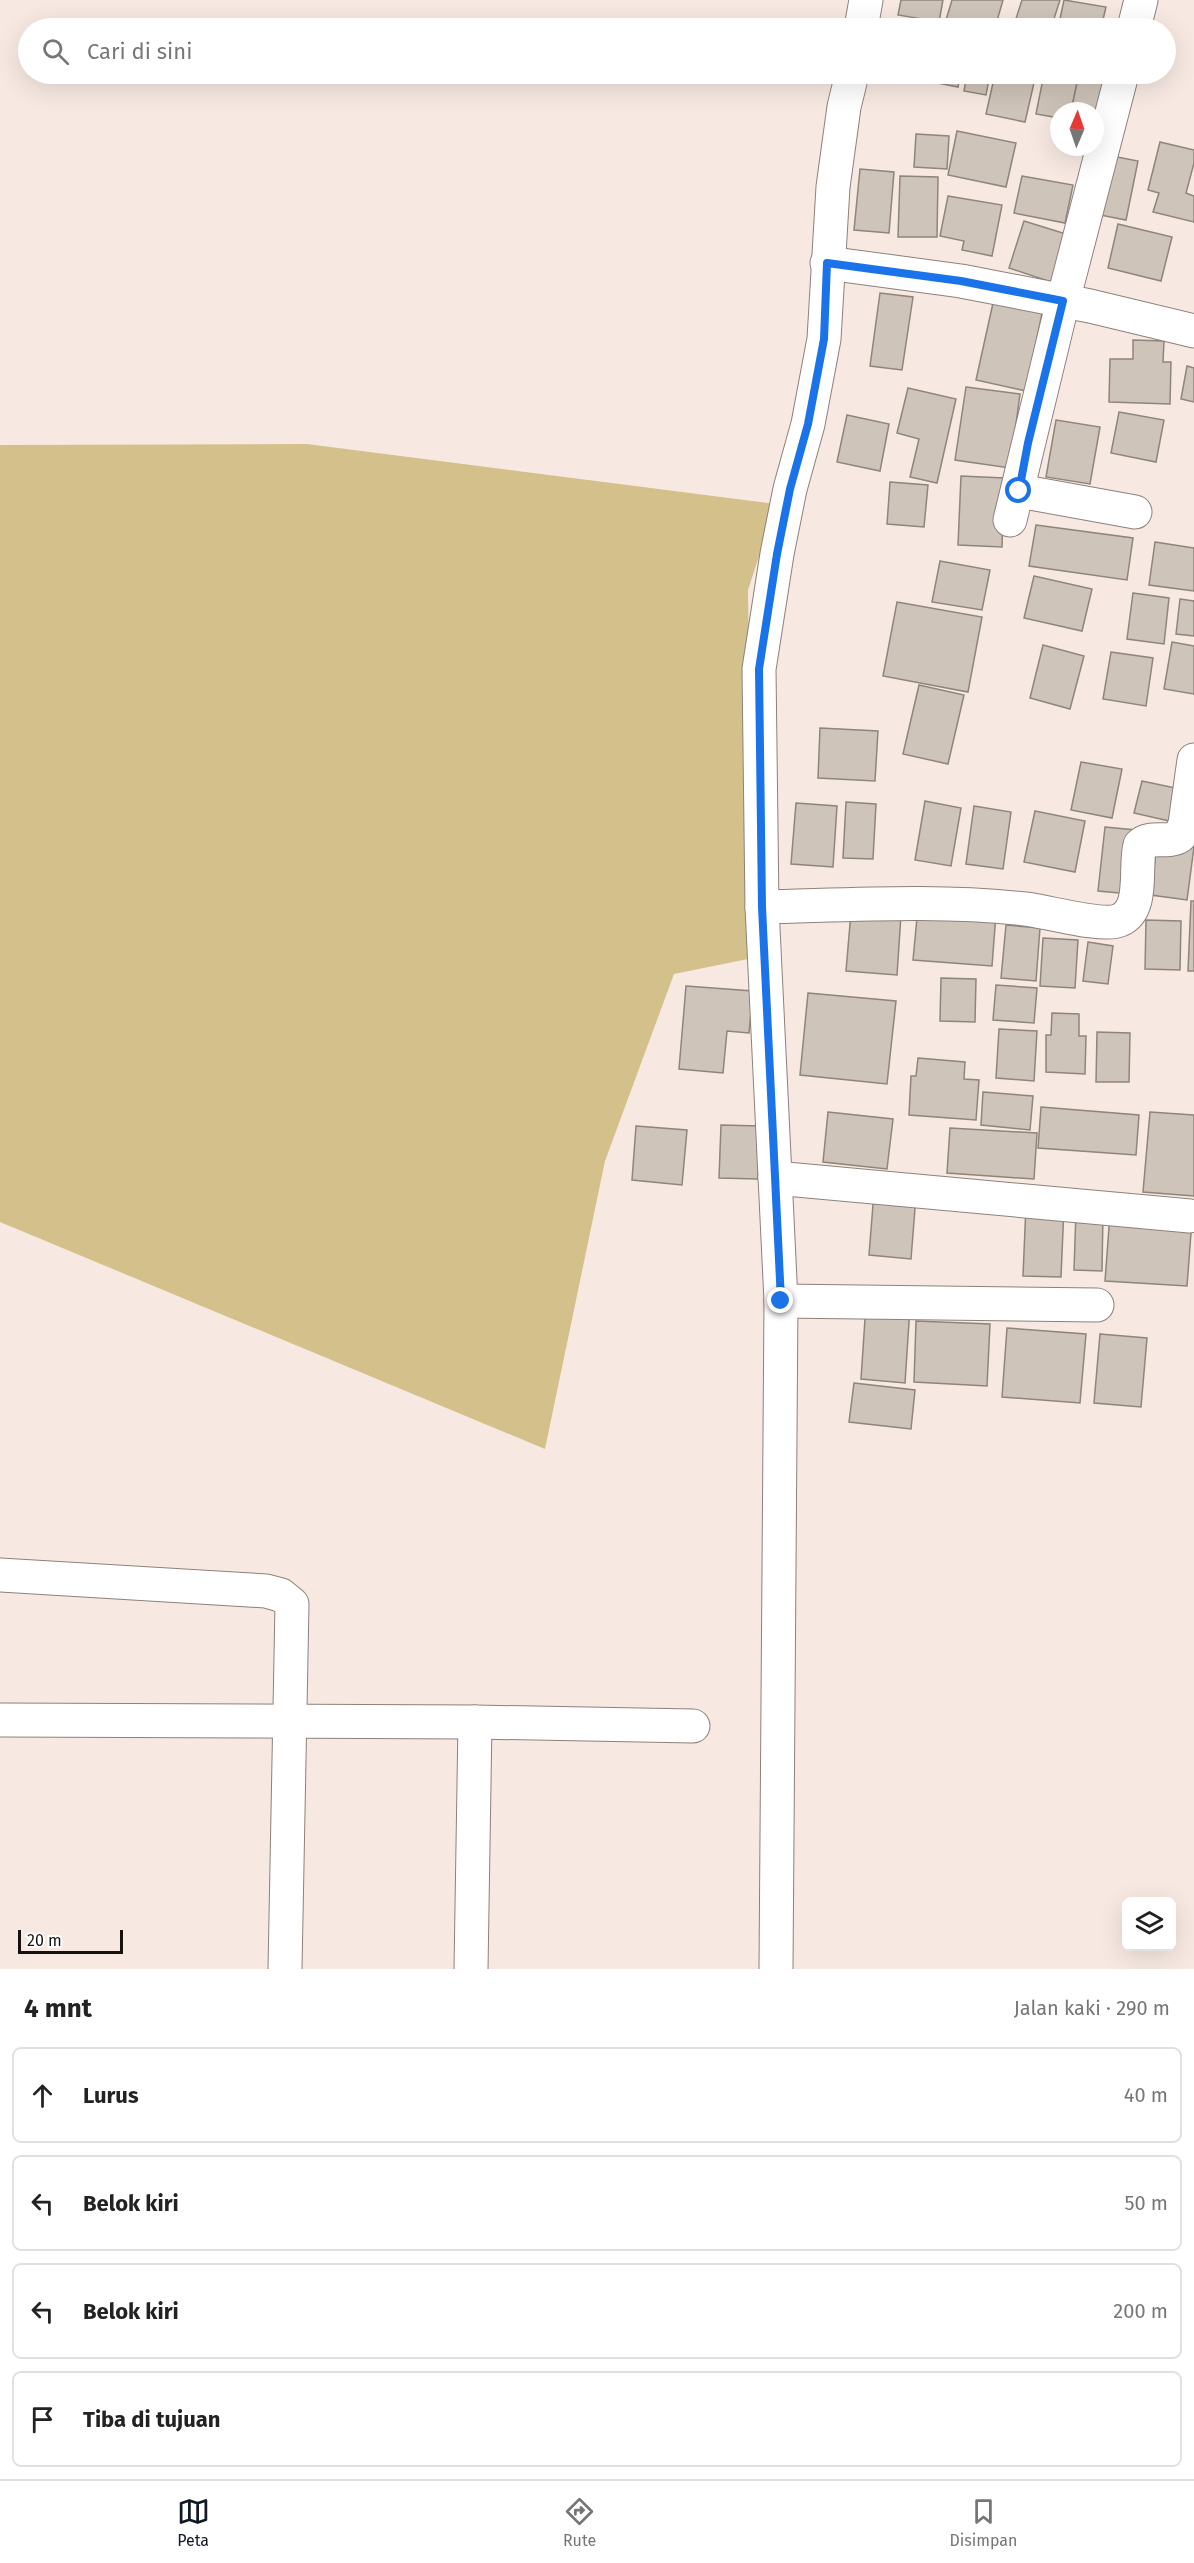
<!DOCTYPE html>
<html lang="id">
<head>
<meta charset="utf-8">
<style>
	body { margin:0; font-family:"Fira Sans",sans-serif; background:#f2f2f2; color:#222 }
	.controls { position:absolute; right:18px; bottom:18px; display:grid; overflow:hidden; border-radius:9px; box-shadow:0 6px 24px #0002 }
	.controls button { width:54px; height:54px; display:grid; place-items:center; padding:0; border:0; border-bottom:2px solid #e0e0e0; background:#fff; color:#222; font:30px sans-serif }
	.compass { position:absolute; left:1050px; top:102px; width:54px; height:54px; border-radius:50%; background:#fff; box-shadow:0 6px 24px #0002; rotate:2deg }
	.scale { position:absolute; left:18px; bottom:15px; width:105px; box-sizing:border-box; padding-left:6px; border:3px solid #171210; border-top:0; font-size:16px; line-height:21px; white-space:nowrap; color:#171210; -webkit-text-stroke:4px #fff; paint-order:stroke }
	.stop { position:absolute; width:18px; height:18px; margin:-14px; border:4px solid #1a73e8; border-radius:50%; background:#fff }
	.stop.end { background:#1a73e8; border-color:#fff; box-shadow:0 2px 6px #0008 }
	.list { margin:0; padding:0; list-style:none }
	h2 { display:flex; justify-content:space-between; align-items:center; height:78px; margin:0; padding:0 24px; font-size:26px }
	h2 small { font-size:20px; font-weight:400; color:#767676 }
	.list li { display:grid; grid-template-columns:39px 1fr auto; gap:18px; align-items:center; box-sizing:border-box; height:96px; margin:0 12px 12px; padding:0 12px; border:2px solid #e0e0e0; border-radius:9px }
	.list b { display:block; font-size:22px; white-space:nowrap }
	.list em { font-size:20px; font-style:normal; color:#767676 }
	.icon { flex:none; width:33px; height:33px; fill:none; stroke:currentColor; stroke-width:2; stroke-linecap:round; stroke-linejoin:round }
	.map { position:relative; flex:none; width:1194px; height:1969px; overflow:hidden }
	.search { position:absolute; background:#fff; box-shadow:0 6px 24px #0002; left:18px; right:18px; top:18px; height:66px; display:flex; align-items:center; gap:15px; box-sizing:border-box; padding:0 21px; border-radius:33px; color:#767676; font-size:22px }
	.sheet { height:510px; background:#fff }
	nav { display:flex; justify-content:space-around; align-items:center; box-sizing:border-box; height:84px; border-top:2px solid #e0e0e0; background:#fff; font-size:16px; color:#767676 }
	nav a { display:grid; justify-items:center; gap:3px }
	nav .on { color:#111827 }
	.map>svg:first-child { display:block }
</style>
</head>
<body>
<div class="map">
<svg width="1194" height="1969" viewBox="0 0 1194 1969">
	<rect width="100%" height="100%" fill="#f7e9e2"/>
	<!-- green -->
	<polygon fill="#d4c08a" points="307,444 776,504 748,590 753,958 674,974 605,1161 545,1449 0,1222 0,445"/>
	<!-- building -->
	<g fill="#cec4ba" stroke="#8e857b" stroke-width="1.5">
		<polygon points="901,0 943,0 939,22 898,15"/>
		<polygon points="952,0 1003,0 995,28 973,28 946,20"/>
		<polygon points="1022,0 1060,0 1051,28 1013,28"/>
		<polygon points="1064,0 1106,7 1101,28 1058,28"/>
		<polygon points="934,74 960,74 958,87 932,82"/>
		<polygon points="967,74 990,74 986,95 964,91"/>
		<polygon points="995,74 1036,74 1025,122 986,114"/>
		<polygon points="1044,74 1079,74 1071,111 1059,111 1059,118 1036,114"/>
		<polygon points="1079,74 1111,78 1098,150 1084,147 1095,147 1095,111 1071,111"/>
		<polygon points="957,131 1016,143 1006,187 948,175"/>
		<polygon points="916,134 949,136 947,169 914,167"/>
		<polygon points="1160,142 1194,150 1194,163 1186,193 1194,196 1194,222 1153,212 1159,193 1148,190"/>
		<polygon points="1112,156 1138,161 1126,220 1100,215"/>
		<polygon points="860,169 894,172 889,233 854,230"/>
		<polygon points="900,176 938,177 937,237 898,237"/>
		<polygon points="1022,176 1073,185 1065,223 1014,213"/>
		<polygon points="948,196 1002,205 992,256 962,250 964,241 940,236"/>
		<polygon points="1024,221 1066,234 1051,282 1009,268"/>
		<polygon points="1118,224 1172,237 1161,281 1108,268"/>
		<polygon points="880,293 913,297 902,370 870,366"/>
		<polygon points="995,294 1044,304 1026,391 976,380"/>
		<polygon points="1133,340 1164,341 1163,362 1171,362 1170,404 1109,402 1110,359 1133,359"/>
		<polygon points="1187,366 1194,368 1194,402 1181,399"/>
		<polygon points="966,387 1020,394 1010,468 955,460"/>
		<polygon points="908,388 956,399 937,483 910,477 919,439 897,433"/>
		<polygon points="1119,412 1164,420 1156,462 1111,453"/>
		<polygon points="847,415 889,424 880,471 837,462"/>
		<polygon points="1056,420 1100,427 1090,484 1046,477"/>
		<polygon points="961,476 1004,478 1002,547 958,545"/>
		<polygon points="890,482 928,485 924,527 887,524"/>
		<polygon points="1036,525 1133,538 1127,580 1029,566"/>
		<polygon points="1155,542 1194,548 1194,591 1149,585"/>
		<polygon points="940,561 990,570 982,610 932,602"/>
		<polygon points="1034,576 1092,589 1082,631 1024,618"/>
		<polygon points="1133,593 1169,598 1164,644 1127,639"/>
		<polygon points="1180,599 1194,601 1194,636 1176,634"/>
		<polygon points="897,602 982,617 968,692 883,676"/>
		<polygon points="1172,642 1194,646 1194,694 1164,689"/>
		<polygon points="1043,645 1084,656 1070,709 1030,698"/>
		<polygon points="1111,652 1153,658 1146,706 1103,699"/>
		<polygon points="919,685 964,695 948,764 903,754"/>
		<polygon points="820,728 878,731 875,781 818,778"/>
		<polygon points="1081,762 1122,769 1112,818 1071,810"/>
		<polygon points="1142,781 1185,790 1178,823 1134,813"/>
		<polygon points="925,801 961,808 951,866 915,860"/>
		<polygon points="846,802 876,804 873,859 843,858"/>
		<polygon points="796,803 837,806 833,867 791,864"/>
		<polygon points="974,806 1011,812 1003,869 966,864"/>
		<polygon points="1035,811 1085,821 1075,872 1024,862"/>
		<polygon points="1105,827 1136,830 1130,894 1098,891"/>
		<polygon points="1157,843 1194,847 1187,900 1151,895"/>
		<polygon points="1191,901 1194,901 1194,971 1188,971"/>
		<polygon points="918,907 996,914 992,966 913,960"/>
		<polygon points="851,912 901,915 897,975 846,971"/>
		<polygon points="1146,920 1181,921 1180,970 1145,969"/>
		<polygon points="1006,925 1040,928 1036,981 1001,978"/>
		<polygon points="1043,938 1078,940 1075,988 1040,986"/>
		<polygon points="1088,942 1113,946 1108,984 1083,981"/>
		<polygon points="941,978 976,979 975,1022 940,1021"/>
		<polygon points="996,985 1037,988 1034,1023 993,1020"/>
		<polygon points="686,986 753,991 749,1033 727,1031 723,1073 679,1069"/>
		<polygon points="808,993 896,1001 887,1084 800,1075"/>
		<polygon points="1052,1013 1079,1014 1079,1036 1086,1036 1085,1074 1046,1072 1046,1035 1051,1035"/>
		<polygon points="999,1029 1037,1031 1034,1081 996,1078"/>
		<polygon points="1097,1032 1130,1033 1129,1082 1096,1082"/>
		<polygon points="918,1058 965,1062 964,1079 979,1080 976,1120 909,1115 911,1076 916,1076"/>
		<polygon points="983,1092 1033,1096 1030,1130 981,1125"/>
		<polygon points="1041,1107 1139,1115 1136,1155 1038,1148"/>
		<polygon points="828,1112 893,1119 887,1169 823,1162"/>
		<polygon points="1150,1112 1194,1115 1194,1196 1143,1192"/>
		<polygon points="721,1125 760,1126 758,1179 719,1178"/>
		<polygon points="636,1126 687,1130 682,1185 632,1180"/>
		<polygon points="950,1128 1037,1133 1034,1179 947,1173"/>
		<polygon points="874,1192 916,1196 911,1259 869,1255"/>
		<polygon points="1026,1205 1064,1207 1061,1277 1023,1276"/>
		<polygon points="1076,1212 1103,1213 1102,1271 1074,1270"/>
		<polygon points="1110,1214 1192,1220 1187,1286 1105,1281"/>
		<polygon points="866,1304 910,1307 905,1383 861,1379"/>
		<polygon points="916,1321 990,1324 987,1386 914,1382"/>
		<polygon points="1007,1328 1086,1334 1080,1403 1002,1397"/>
		<polygon points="1100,1334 1147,1338 1141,1407 1094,1403"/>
		<polygon points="854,1383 915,1390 911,1429 849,1422"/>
	</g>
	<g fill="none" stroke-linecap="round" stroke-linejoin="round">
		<defs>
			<g id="minor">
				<polyline points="861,28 866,0"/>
				<polyline points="1134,28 1141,0"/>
				<polyline points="827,263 961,281 1090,306 1194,331"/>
				<polyline points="1019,491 1135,512"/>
				<polyline points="1010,520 1063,301 1122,74"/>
				<path d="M762 907C849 905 938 899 1025 909 1046 911 1103 928 1120 920 1145 909 1134 866 1140 845 1150 835 1168 844 1180 836L1185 824 1194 760"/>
				<polyline points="775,1178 1190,1216"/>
				<polyline points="781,1301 1097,1305"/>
				<polyline points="0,1575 266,1591 281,1595 292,1604 285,1969"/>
				<polyline points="0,1720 475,1722 693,1726"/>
				<polyline points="471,1969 475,1722"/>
				<polyline points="776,1969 781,1301 762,907 759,669 777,554 790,489 808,424 824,339 833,187 844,107 852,74"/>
			</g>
		</defs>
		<!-- minor casing -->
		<use href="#minor" stroke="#8d817a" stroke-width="35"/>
		<!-- minor -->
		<use href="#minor" stroke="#fff" stroke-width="33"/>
	</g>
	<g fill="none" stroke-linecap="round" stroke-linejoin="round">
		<!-- route -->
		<polyline stroke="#1a73e8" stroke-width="8" points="781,1301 762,907 759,669 777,554 790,489 808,424 824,339 827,263 961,281 1063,301 1028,443 1019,491"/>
	</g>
</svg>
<div class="controls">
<button><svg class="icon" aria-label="layers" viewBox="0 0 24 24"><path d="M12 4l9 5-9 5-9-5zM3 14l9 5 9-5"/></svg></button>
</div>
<svg class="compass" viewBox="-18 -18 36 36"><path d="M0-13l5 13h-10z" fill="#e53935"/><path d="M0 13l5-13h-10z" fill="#767676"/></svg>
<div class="scale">20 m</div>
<div class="stop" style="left:1019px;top:491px"></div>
<div class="stop end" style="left:781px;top:1301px"></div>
<div class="search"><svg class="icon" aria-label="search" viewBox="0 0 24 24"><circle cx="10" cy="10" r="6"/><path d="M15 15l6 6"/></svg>Cari di sini</div>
</div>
<section class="sheet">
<h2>4 mnt<small>Jalan kaki · 290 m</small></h2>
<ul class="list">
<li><svg class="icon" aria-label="ahead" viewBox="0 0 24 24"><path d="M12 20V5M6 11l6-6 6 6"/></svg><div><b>Lurus</b></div><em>40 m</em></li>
<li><svg class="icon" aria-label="left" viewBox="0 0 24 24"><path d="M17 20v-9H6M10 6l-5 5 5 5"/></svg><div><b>Belok kiri</b></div><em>50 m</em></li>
<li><svg class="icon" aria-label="left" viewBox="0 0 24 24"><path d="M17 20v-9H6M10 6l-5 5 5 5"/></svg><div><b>Belok kiri</b></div><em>200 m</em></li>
<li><svg class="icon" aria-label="arrive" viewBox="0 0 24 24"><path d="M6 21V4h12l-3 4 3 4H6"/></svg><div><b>Tiba di tujuan</b></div></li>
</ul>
</section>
<nav>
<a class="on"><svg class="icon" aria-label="map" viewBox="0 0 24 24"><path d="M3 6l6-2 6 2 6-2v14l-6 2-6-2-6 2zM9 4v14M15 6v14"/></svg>Peta</a>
<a><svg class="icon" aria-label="directions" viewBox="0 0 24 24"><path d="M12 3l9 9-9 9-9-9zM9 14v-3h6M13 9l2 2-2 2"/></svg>Rute</a>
<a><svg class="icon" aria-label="saved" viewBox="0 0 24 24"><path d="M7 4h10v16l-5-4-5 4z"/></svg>Disimpan</a>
</nav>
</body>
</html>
